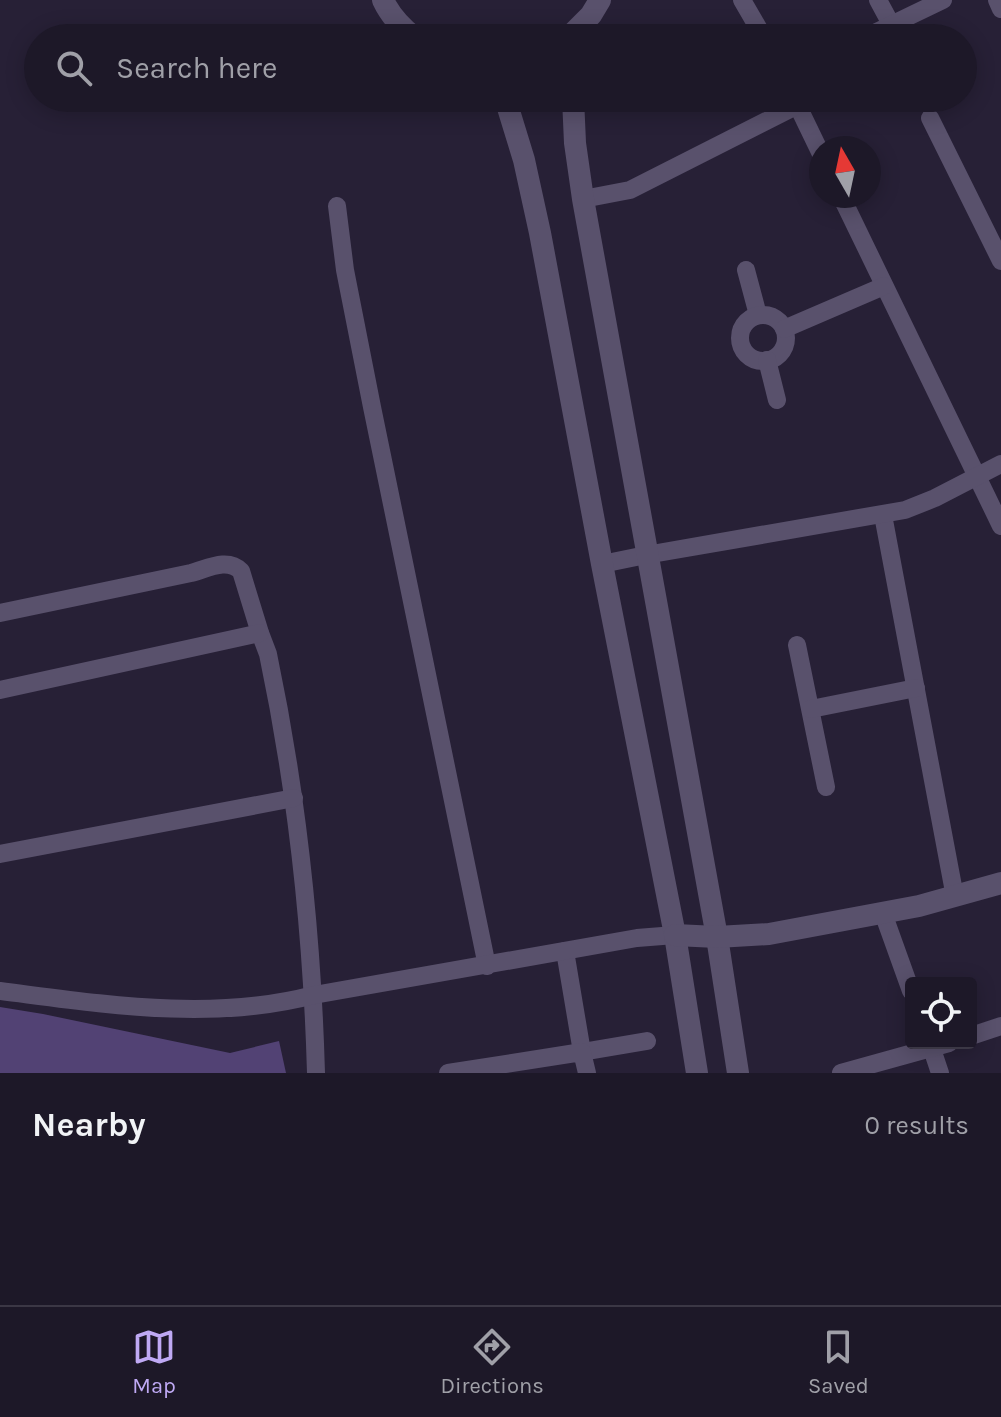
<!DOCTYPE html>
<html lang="en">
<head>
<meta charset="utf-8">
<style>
	body { margin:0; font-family:Karla,sans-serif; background:#2a2534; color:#f1f3f6 }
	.controls { position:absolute; right:24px; bottom:24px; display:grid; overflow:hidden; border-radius:8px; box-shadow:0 4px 20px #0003 }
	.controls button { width:72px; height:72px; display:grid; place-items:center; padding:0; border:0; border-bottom:2px solid #3b3745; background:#1d1828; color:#f1f3f6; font:40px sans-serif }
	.compass { position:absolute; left:809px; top:136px; width:72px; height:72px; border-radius:50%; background:#1d1828; box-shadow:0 4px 20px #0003; rotate:351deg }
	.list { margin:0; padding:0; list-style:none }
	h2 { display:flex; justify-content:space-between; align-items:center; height:104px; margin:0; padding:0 32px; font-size:34px }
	h2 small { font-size:26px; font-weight:400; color:#a0a0a8 }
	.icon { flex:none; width:44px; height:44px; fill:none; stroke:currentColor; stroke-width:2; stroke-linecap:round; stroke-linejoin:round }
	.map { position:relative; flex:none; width:1001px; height:1073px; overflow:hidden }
	.search { position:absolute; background:#1d1828; box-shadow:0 4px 20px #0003; left:24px; right:24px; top:24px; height:88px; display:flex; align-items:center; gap:20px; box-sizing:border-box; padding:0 28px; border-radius:44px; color:#a0a0a8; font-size:30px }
	.sheet { height:232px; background:#1d1828 }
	nav { display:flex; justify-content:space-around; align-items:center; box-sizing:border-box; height:112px; border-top:2px solid #3b3745; background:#1d1828; font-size:22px; color:#a0a0a8 }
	nav a { display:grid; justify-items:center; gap:4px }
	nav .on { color:#bfa9f4 }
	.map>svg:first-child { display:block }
</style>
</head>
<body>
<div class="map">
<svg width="1001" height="1073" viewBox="0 0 1001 1073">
	<rect width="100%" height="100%" fill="#272036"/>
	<!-- pitch -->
	<polygon fill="#524274" points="0,1007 43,1014 230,1053 279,1041 286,1073 0,1073"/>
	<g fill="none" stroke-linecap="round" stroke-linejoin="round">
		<!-- minor -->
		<g stroke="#59516c" stroke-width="18">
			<polyline points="742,0 764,38"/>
			<polyline points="878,0 892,26"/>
			<polyline points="997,0 1001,9"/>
			<polyline points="864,38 943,0"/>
			<polyline points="794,98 821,154"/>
			<polyline points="930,118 1001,261"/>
			<polyline points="841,196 1001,526"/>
			<polyline points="583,199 630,190 798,105"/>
			<polyline points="337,206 345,270 372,407 487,966"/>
			<polyline points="746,270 758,315"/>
			<circle cx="763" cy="338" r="23"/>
			<polyline points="784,329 884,286"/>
			<polyline points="767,360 777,400"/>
			<polyline points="883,515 955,897"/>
			<polyline points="602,564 646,555 905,510 935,498 1001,464"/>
			<path d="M0 613 191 573C207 569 227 557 241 571L260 633 268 654C297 792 312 932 316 1073"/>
			<polyline points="797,645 826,787"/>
			<polyline points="0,690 260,633"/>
			<polyline points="811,709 916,688"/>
			<polyline points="0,854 294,798"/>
			<polyline points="883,913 911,991"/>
			<polyline points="565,951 582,1052 647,1041"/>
			<path d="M0 991C103 1004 211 1022 314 995L637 938 675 935"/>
			<polyline points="971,1036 1001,1026"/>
			<polyline points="930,1043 940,1073"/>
			<polyline points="448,1073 582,1052 587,1073"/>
			<polyline points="841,1073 949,1043"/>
		</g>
		<!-- tertiary -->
		<g stroke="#59516c" stroke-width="22">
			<path d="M383 0C390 15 402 28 415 38"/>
			<polyline points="568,38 591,15 600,0"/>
			<polyline points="505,98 524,160 540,233 602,564 675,935 697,1073"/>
			<polyline points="573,98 575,143 583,199 717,937 738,1073"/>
			<polyline points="675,935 717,937 769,934 919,906 1001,883"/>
		</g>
	</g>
</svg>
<div class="controls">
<button><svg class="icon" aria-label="locate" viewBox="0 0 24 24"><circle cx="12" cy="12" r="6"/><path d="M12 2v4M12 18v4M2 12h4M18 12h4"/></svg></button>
</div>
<svg class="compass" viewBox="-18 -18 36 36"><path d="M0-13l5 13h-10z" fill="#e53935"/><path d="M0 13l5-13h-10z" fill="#a0a0a8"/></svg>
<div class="search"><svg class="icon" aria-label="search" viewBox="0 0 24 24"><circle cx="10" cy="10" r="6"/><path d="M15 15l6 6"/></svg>Search here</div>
</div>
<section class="sheet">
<h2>Nearby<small>0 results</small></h2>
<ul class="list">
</ul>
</section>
<nav>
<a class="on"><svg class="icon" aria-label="map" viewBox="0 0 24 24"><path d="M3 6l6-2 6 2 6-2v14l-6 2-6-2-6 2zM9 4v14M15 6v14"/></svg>Map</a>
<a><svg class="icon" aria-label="directions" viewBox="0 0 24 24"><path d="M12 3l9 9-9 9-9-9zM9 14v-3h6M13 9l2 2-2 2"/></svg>Directions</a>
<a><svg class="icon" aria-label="saved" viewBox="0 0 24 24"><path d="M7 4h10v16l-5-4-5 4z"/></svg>Saved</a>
</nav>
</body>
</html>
